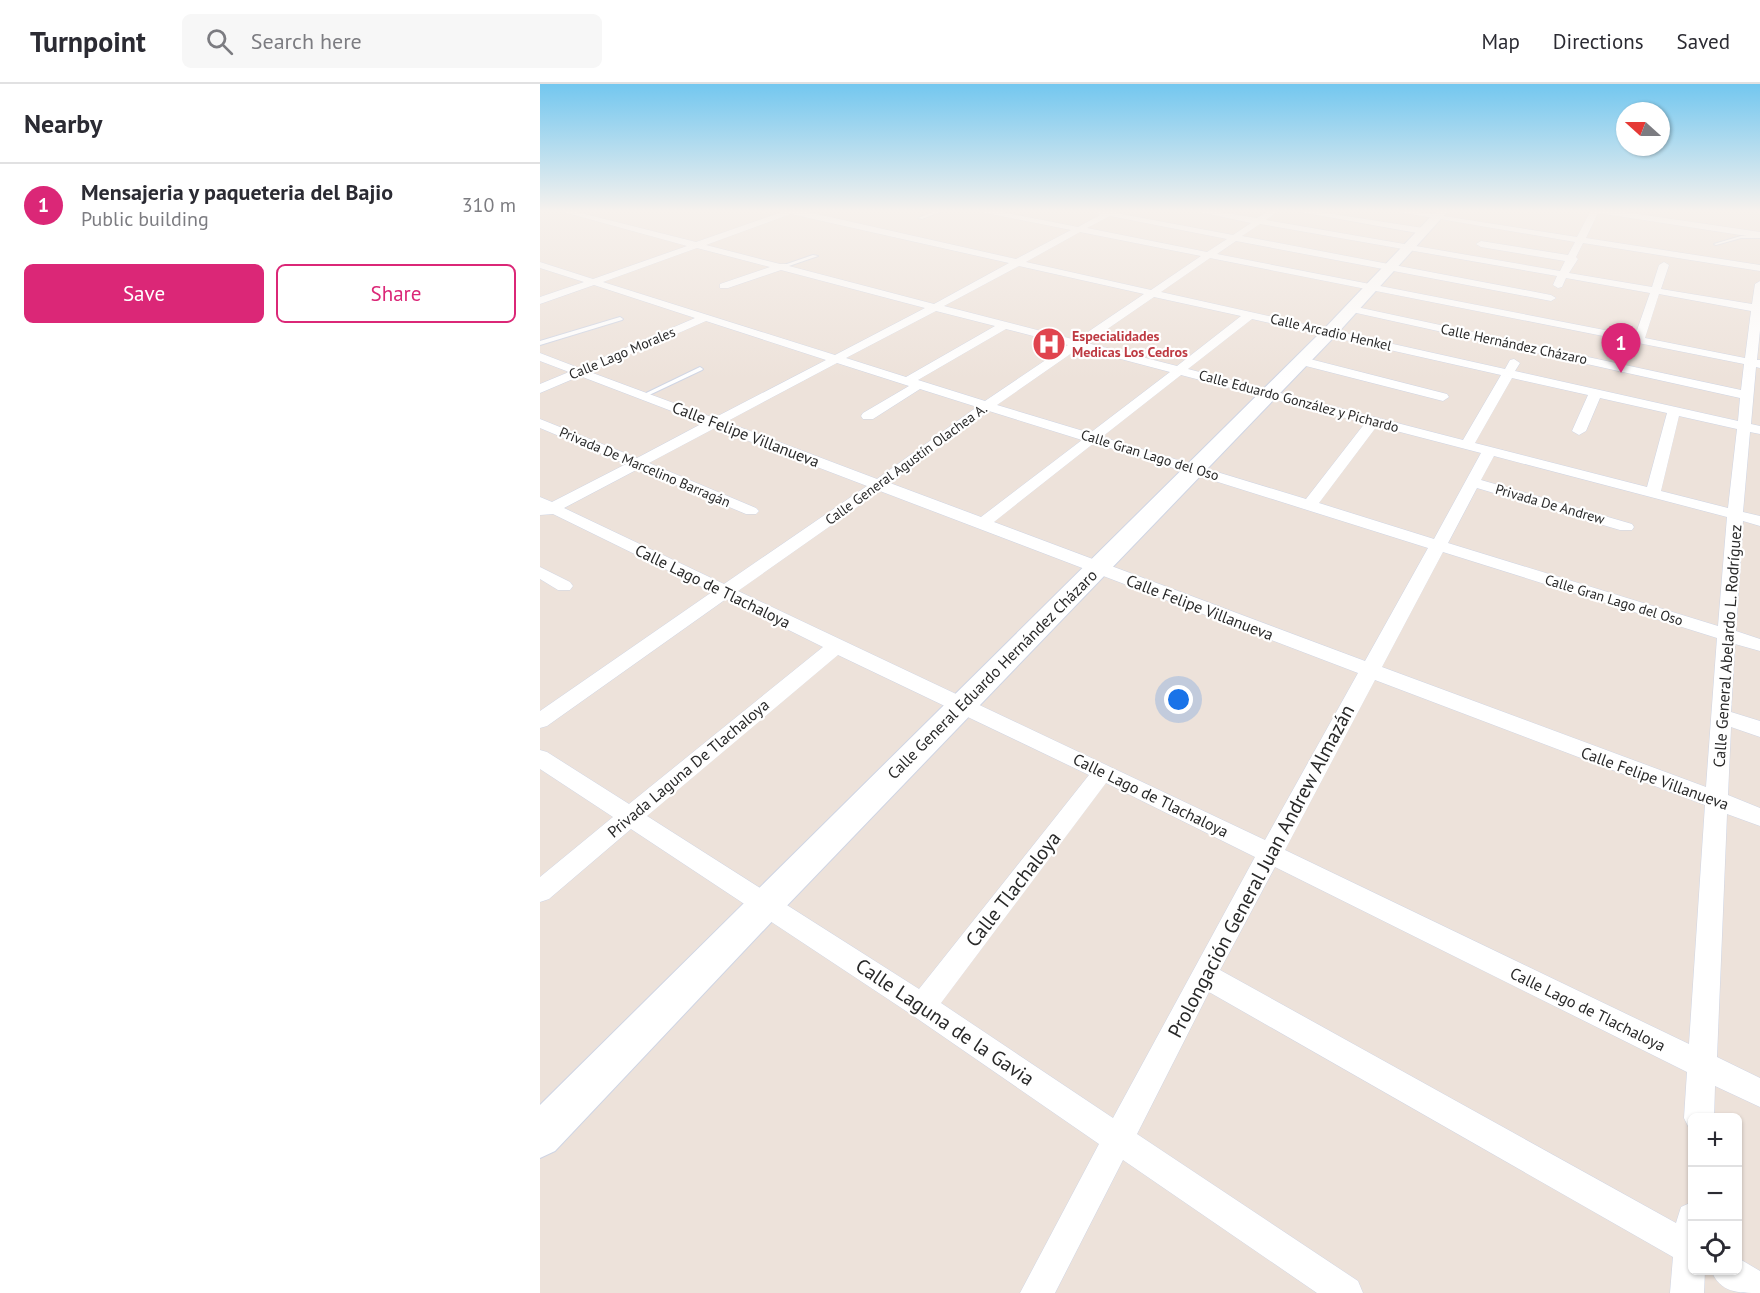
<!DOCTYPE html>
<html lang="en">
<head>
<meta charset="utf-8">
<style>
	body { margin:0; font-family:"PT Sans",sans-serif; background:#f7f7f7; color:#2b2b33 }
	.controls { position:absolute; right:18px; bottom:18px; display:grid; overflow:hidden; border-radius:9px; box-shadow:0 2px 4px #0004 }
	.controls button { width:54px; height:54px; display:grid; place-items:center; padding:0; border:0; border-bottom:2px solid #e1e1e2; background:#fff; color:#2b2b33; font:30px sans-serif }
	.compass { position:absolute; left:1076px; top:18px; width:54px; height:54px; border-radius:50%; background:#fff; box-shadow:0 2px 4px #0004; rotate:291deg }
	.you { position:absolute; left:639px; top:616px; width:21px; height:21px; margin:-15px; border:4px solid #fff; border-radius:50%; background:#1a73e8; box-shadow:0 0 0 9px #1a73e833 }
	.badge { display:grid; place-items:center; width:39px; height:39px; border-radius:50%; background:#db2777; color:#fff; font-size:20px; font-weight:700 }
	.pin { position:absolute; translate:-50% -50px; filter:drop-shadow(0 2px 3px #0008) }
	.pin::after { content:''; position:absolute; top:32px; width:21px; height:18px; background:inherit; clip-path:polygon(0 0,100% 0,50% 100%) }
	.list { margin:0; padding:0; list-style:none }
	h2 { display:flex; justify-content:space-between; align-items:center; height:78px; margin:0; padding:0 24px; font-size:26px }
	h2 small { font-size:20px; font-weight:400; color:#7c7c81 }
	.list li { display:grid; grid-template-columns:39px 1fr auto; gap:18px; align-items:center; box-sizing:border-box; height:84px; padding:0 24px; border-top:2px solid #e1e1e2 }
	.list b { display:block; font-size:22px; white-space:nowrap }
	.list p { margin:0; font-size:20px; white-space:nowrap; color:#7c7c81 }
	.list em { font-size:20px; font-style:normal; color:#7c7c81 }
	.actions { display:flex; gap:12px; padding:18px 24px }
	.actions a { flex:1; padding:14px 0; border:2px solid #db2777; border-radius:9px; text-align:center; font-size:21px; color:#db2777 }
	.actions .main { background:#db2777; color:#fff }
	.icon { flex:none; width:33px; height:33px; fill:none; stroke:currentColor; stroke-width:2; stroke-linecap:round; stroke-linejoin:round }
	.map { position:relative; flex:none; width:1220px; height:1209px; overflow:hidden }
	header { display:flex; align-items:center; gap:36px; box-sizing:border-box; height:84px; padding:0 30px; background:#fff; border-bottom:2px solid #e1e1e2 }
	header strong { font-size:28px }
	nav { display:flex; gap:33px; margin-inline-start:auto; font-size:21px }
	.search { width:420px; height:54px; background:#f7f7f7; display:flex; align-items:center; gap:15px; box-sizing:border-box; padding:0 21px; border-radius:9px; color:#7c7c81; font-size:22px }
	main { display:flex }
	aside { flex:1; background:#fff }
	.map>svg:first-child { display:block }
</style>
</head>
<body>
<header>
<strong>Turnpoint</strong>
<div class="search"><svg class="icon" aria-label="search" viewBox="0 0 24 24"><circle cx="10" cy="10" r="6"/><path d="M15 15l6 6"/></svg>Search here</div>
<nav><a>Map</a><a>Directions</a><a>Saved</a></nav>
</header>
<main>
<aside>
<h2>Nearby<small></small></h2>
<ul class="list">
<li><span class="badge">1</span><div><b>Mensajeria y paqueteria del Bajio</b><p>Public building</p></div><em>310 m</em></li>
</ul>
<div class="actions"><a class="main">Save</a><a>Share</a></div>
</aside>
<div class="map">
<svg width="1220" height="1209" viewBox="0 0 1220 1209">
	<rect width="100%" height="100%" fill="#ede2da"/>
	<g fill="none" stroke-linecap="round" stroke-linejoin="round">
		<defs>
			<g id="lane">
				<polygon points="399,126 405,126 382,135 378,134"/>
				<polygon points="1201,152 1220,152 1220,154 1201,154 1176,161 1174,160"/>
				<polygon points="273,171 278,172 246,183 241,182"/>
				<polygon points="80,233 83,235 82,236 0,261 0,257"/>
				<polygon points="160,283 163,285 162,286 105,313 100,312"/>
			</g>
			<g id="street">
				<path d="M16 126H29L156 158 242 128 240 126H259L476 175 531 146 441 128 437 126H452L538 143 560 131 557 130V126H579L576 129 693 151 711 139 650 126H667L717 134 730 126H739L726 136 1020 187 1025 177 941 163 936 160 941 157 1028 171 1035 158 847 126H865L1037 153 1051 126H1071L1220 148V154L1058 129 1046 154 1220 181V187L1043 159 1036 173 1038 175 1029 189 1112 203 1119 181 1124 178 1129 181 1121 205 1212 220 1215 200 1220 197V246L1217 276H1220V284L1216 283 1211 340 1220 342V350L1210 348 1203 428 1220 432V442L1203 437 1196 547 1220 555V567L1195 560 1191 628 1220 637V653L1191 643 1188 711 1220 724V742L1187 730 1177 973 1220 994V1023L1175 1002 1174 1034H1152V1046L1149 1044 1144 1034 1147 988 735 783 680 886 1136 1139 1141 1123 1152 1118V1186H1165L1164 1209H1130L1133 1173 669 908 597 1050 818 1197 823 1209H777L583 1076 515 1209H480L559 1060 372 931 91 745 9 815 0 818V793L73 733 0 685V666L7 668 89 720 283 563 186 515 7 642 0 644V627L172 508 13 430 0 431V413L12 418 86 380 0 344V335L97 374 163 339 40 292 0 309V300L29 288 0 277V269L39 284 155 234 54 201 0 220V213L44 198 0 184V178L53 195 147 162ZM251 130 469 179 394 220 249 182 247 180H240L166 161ZM570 132 687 155 667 168 547 144ZM720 140 1017 192 1013 201 1018 204 1022 203 1026 194 1110 209 1095 252 677 170 696 157 1011 217 1016 214 1011 211 702 152ZM540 148 661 172 611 206 486 178ZM157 164 230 183 180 200V204H188L241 186 385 224 295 271 63 198ZM670 174 1204 280 1201 306 812 222 807 225 812 228 1200 314 1198 337 975 287 980 279 974 275 970 276 965 285 621 208ZM479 182 604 210 536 256 404 222ZM1119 210 1211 227 1205 274 1105 254ZM614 213 701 232 637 282 547 259ZM396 227 455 242 366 293 306 274ZM712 235 961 291 923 356 648 285ZM166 237 286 276 174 334 50 288ZM466 245 528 261 445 317 378 296ZM539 264 630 288 550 349 457 321ZM297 279 369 302 323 329 321 332 323 335H333L380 305 437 323 337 395 186 338ZM641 291 825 339 766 415 562 353ZM972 294 1048 311 1032 347 1039 351 1046 347 1060 314 1127 329 1107 403 935 359ZM449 327 542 356 441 433 350 399ZM1139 332 1197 345 1188 424 1121 407ZM837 342 941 369 894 455 779 419ZM175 344 327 402 184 500 24 424 98 385 206 430H216L219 427 216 424 109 379ZM554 359 888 464 825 577 454 438ZM954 372 1187 433 1178 542 908 459 937 404 1080 446H1092L1094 443 1092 440 941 396ZM340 407 818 589 725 756 198 507ZM903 468 1177 554 1166 703 842 583ZM298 571 549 691 379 905 107 732ZM835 596 1165 721 1149 960 745 766ZM566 699 715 773 573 1034 401 919Z"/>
				<polygon points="749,126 767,126 883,144 887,147 883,150"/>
				<polygon points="762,273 907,310 909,313 903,317 758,280 758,274"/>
				<polygon points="0,483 30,498 33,502 30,506 18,506 0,495"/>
				<path d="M1198 1174 1220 1187V1209C1198 1209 1180 1209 1171 1186H1198Z"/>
			</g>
			<polygon id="secondary" points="897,126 909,126 796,251 238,831 15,1067 0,1074 0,1021 784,245"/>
		</defs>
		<!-- lane casing -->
		<use href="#lane" stroke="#cfd5e4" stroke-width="2"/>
		<!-- street casing -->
		<use href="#street" stroke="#cfd5e4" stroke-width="1"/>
		<!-- secondary casing -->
		<use href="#secondary" stroke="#cfd5e4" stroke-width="2"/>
		<!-- lane -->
		<use href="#lane" fill="#fff" fill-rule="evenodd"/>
		<!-- street -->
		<use href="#street" fill="#fff" fill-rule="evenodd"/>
		<!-- secondary -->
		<use href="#secondary" fill="#fff" fill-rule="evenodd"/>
	</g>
	<!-- sky -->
	<linearGradient id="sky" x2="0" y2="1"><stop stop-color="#73c7ef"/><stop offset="0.43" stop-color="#f7f2ee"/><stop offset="1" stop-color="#f7f2ee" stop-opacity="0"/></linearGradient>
	<rect width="1220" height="295" fill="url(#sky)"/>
	<!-- icons -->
	<defs>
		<symbol id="hospital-disc" viewBox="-11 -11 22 22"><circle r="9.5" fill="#e0444e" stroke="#fff"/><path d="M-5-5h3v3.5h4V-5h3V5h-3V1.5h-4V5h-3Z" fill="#fff"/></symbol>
	</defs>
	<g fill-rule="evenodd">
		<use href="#hospital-disc" x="490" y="241" width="38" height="38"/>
	</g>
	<g text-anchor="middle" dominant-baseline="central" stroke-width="4.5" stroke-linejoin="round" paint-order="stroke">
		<!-- far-street labels -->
		<g font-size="14" fill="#292929" stroke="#fff">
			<text transform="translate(791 248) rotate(13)">Calle Arcadio Henkel</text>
			<text transform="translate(974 260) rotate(12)">Calle Hernández Cházaro</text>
			<text transform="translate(82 269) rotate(-23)">Calle Lago Morales</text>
			<text transform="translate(759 317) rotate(15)">Calle Eduardo González y Pichardo</text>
			<text transform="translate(610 371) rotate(17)">Calle Gran Lago del Oso</text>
			<text transform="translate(366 380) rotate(-36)">Calle General Agustín Olachea A.</text>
			<text transform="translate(105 383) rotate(23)">Privada De Marcelino Barragán</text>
			<text transform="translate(1010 420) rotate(16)">Privada De Andrew</text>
			<text transform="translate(1074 516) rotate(17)">Calle Gran Lago del Oso</text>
		</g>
		<!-- far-health labels -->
		<g font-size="14" font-weight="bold" fill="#be3a42" stroke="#fff" text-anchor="start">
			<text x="532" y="252">Especialidades<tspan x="532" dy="16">Medicas Los Cedros</tspan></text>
		</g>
		<!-- street labels -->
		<g font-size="16" fill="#292929" stroke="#fff">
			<text transform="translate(206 350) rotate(21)">Calle Felipe Villanueva</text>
			<text transform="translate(173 502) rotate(26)">Calle Lago de Tlachaloya</text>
			<text transform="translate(660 523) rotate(21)">Calle Felipe Villanueva</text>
			<text transform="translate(1187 562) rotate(-86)">Calle General Abelardo L. Rodríguez</text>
			<text transform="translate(452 590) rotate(-45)">Calle General Eduardo Hernández Cházaro</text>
			<text transform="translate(148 684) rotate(-40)">Privada Laguna De Tlachaloya</text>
			<text transform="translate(1115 694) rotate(20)">Calle Felipe Villanueva</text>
			<text transform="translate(611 711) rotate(26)">Calle Lago de Tlachaloya</text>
			<text transform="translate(1048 925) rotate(26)">Calle Lago de Tlachaloya</text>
		</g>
		<!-- near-street labels -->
		<g font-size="20" fill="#292929" stroke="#fff">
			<text transform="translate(721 787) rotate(-62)">Prolongación General Juan Andrew Almazán</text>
			<text transform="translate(473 805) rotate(-52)">Calle Tlachaloya</text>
			<text transform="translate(405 938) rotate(34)">Calle Laguna de la Gavia</text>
		</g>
	</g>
</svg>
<div class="controls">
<button>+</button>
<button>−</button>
<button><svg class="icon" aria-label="locate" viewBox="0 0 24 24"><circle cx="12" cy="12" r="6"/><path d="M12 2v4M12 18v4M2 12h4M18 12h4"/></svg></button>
</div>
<svg class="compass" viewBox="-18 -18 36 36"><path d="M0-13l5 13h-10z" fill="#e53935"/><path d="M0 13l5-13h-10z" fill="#7c7c81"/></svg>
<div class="you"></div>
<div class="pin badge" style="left:1081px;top:289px">1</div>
</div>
</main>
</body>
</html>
